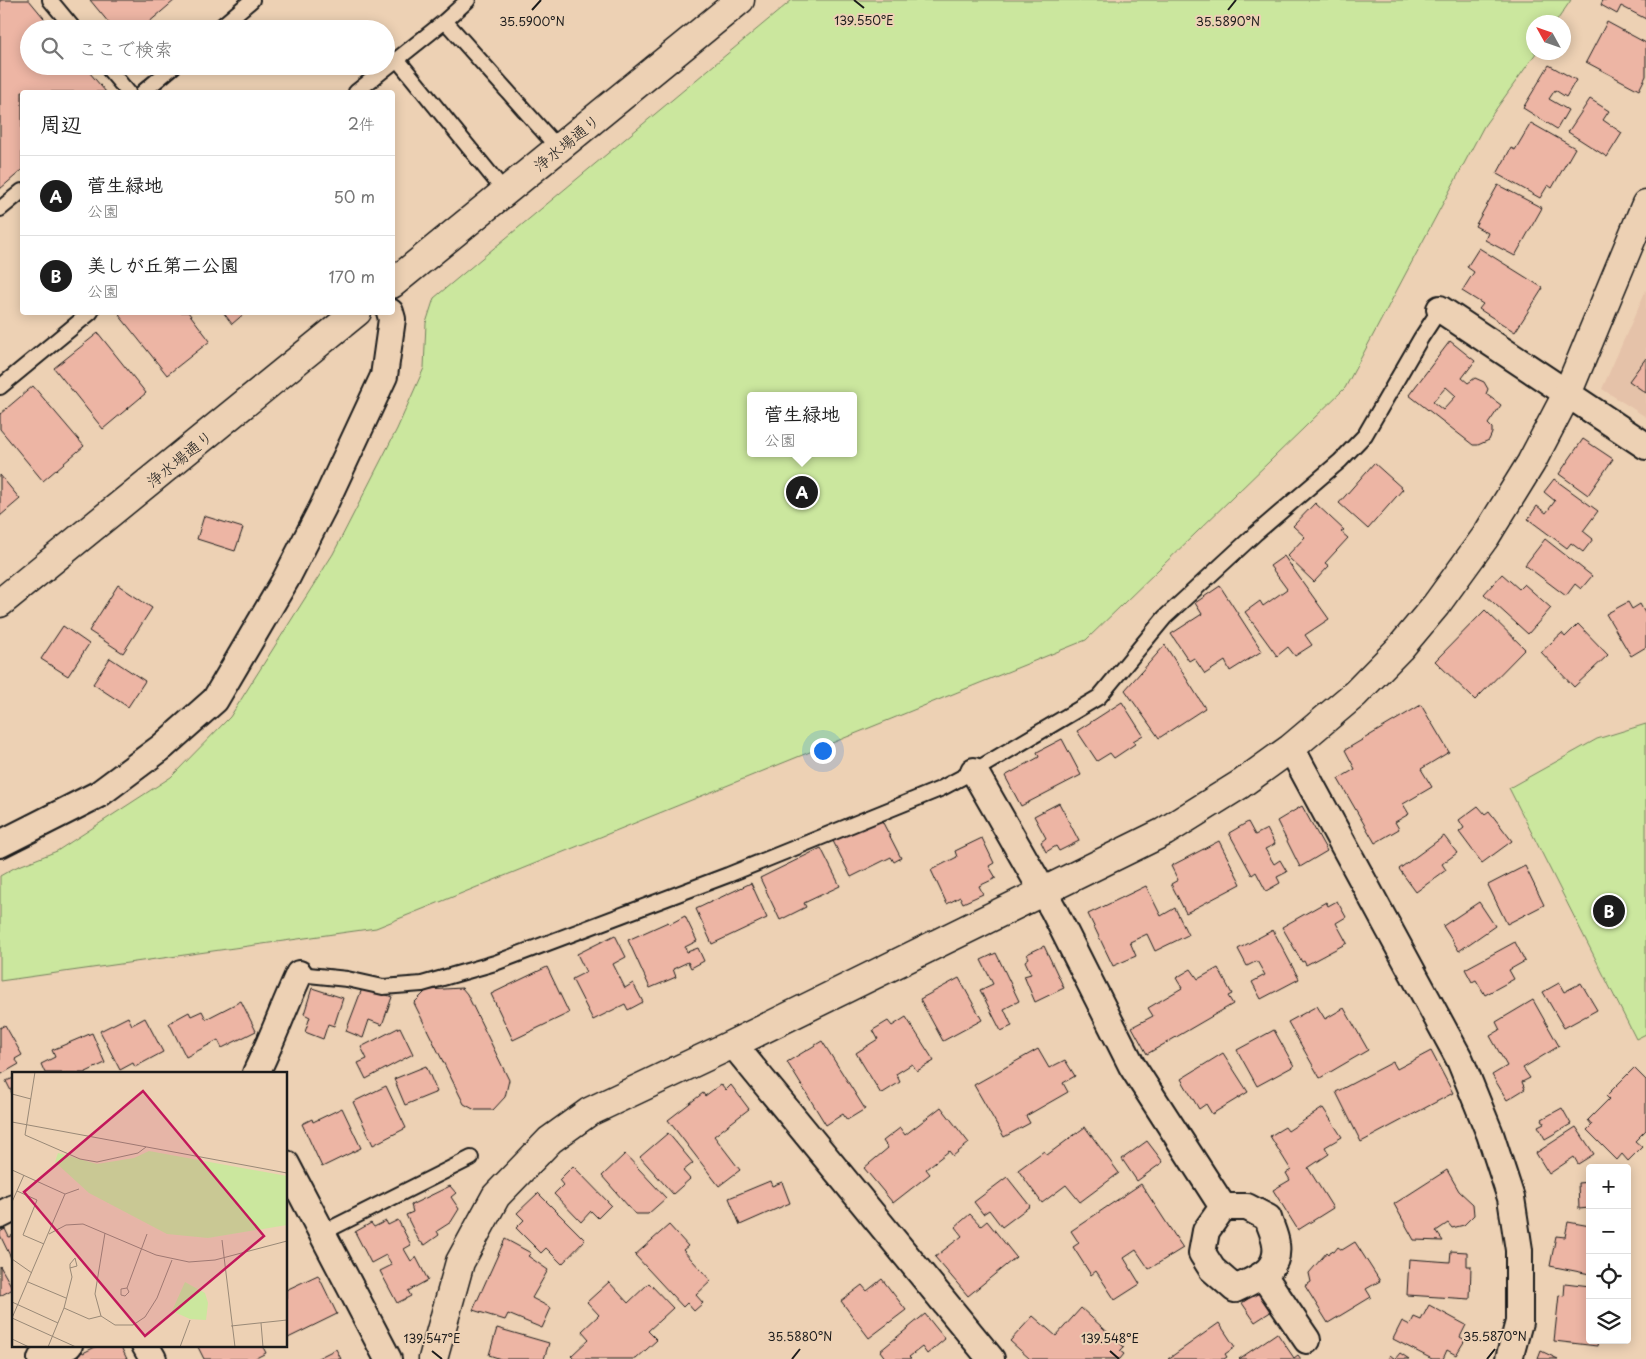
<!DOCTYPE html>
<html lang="ja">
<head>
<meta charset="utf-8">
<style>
	body { margin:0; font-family:"Playpen Sans","Klee One",sans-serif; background:#f6f6f6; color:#222 }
	.controls { position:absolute; right:15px; bottom:15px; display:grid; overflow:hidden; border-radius:5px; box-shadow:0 2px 12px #0003 }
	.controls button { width:45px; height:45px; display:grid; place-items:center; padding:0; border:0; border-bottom:1px solid #e0e0e0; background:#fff; color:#222; font:25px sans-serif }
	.compass { position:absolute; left:1526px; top:15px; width:45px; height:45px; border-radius:50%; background:#fff; box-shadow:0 2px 12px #0003; rotate:310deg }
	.you { position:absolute; left:822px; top:750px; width:18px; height:18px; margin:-12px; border:4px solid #fff; border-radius:50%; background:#1a73e8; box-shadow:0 0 0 8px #1a73e833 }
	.badge { display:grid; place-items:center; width:32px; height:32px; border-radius:50%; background:#1c1c1c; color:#fff; font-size:16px; font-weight:700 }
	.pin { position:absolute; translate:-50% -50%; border:2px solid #fff; box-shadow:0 1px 5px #0006 }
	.popup { position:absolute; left:747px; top:392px; width:110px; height:65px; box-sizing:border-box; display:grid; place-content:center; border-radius:5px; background:#fff; filter:drop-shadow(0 1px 4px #0005); font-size:16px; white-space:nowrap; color:#767676 }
	.popup b { font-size:19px; color:#222 }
	.popup::after { content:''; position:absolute; left:50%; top:100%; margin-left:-10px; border:10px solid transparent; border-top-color:#fff }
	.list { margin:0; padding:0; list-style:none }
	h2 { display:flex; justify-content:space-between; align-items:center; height:65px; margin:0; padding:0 20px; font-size:21px }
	h2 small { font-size:16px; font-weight:400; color:#767676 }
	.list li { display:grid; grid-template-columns:32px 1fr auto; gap:15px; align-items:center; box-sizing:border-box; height:80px; padding:0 20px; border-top:1px solid #e0e0e0 }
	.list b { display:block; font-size:19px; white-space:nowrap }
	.list p { margin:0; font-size:16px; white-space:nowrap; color:#767676 }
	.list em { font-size:16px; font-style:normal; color:#767676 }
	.icon { flex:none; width:28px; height:28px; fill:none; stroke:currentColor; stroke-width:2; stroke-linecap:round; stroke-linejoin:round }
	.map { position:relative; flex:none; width:1646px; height:1359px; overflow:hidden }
	.search { position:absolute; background:#fff; box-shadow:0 2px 12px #0003; left:20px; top:20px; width:375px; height:55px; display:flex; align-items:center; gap:12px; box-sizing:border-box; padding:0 18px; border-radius:28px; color:#767676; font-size:19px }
	.panel { position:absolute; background:#fff; box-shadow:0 2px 12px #0003; left:20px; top:90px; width:375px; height:225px; border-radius:5px }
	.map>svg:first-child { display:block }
</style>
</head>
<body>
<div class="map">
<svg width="1646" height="1359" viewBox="0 0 1646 1359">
	<rect width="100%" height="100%" fill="#edd1b4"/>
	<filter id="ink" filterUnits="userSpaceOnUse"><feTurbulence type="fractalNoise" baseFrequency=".02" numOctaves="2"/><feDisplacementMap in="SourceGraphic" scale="10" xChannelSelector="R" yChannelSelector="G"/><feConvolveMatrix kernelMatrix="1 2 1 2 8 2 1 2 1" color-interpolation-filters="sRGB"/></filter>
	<g filter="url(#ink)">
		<!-- built -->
		<polygon fill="#e5c2a9" points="1646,290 1646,417 1602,389"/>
		<!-- green -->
		<g fill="#cbe79e" stroke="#74825d" fill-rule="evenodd">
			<path d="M792 0H1571L1556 22H1534V52L1536 53 1484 126 1345 388 1086 640 376 928 0 981V876L14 868 57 851 171 777 230 717 333 554 397 429 424 368 426 323 434 298ZM751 396H853V453H751Z"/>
			<polygon points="1646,724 1646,1034 1636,1039 1509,788 1597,739"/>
		</g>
		<!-- building -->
		<g fill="#edb5a4" stroke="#1c1c1c" fill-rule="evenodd">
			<polygon points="0,0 29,0 53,29 29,29 29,66 84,66 106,92 22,92 22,170 0,189"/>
			<polygon points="90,0 175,0 141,29 114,29"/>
			<polygon points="1603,0 1646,0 1646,19 1621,6 1617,14 1601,5"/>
			<polygon points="1607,22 1646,43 1646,76 1639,90 1586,62"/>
			<polygon points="1549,65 1576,80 1566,97 1555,90 1549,99 1568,110 1557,129 1523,108"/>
			<polygon points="1590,99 1609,111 1603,120 1622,133 1607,157 1568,132"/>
			<polygon points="1531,123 1575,148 1552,188 1548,185 1540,198 1497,174 1511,148 1515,150"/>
			<polygon points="1498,185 1542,208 1515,256 1485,240 1488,233 1475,226"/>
			<polygon points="1479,248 1543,288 1515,332 1479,309 1483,304 1462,291 1474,272 1467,267"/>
			<polygon points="122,312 188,312 210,341 167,375 119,315"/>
			<polygon points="223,312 246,312 232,324"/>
			<polygon points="98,333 146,393 103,429 54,368"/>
			<path d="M1450 341 1475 361 1462 378 1468 383 1475 378 1484 382 1488 389 1486 394 1501 405 1488 424 1492 428V433L1489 440 1478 445H1473L1409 395ZM1446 387 1456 396 1443 410 1433 402Z"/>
			<polygon points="1646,358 1646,393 1629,381"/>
			<polygon points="33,386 84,446 43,481 0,429 0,414"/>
			<polygon points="1583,439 1613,459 1588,495 1559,474"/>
			<polygon points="1374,463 1403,489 1368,529 1339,503"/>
			<polygon points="0,475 20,499 0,516"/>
			<polygon points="1554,479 1598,511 1583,531 1593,539 1583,552 1571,543 1567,548 1528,519 1537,506 1546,513 1555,501 1544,492"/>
			<polygon points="1315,503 1344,530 1341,532 1348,538 1325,563 1329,566 1314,582 1287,556 1305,537 1293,526"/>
			<polygon points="204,516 243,528 235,551 197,539"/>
			<polygon points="1545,539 1592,576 1581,589 1575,584 1566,596 1525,565"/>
			<polygon points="1284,556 1329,619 1305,635 1312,645 1295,656 1288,647 1277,656 1245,612 1260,601 1263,606 1287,589 1270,566"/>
			<polygon points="1502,574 1519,589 1524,584 1551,608 1528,634 1484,594"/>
			<polygon points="118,585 152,608 123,653 89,631"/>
			<polygon points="1220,586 1262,651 1230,671 1225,661 1205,674 1194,658 1189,661 1171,634 1202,614 1195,603"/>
			<polygon points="1628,602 1632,609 1640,604 1646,615 1646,647 1631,656 1606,614"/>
			<polygon points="1485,610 1525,649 1475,700 1435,661"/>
			<polygon points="1578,624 1608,655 1574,687 1541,652 1562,633 1565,637"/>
			<polygon points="63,626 89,644 68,676 41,659"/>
			<polygon points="1165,645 1205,708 1159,738 1125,690"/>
			<polygon points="110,658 145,681 128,707 93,684"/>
			<polygon points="1122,702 1143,735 1133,741 1135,744 1114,758 1110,753 1097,761 1077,731"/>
			<polygon points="1421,705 1449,752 1421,769 1432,787 1403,804 1409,814 1395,822 1399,829 1375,843 1338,779 1355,769 1345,750"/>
			<polygon points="1062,739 1081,775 1021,806 1005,776 1039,757 1037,752"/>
			<polygon points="1059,803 1079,841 1059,851 1056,846 1046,852 1041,842 1046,838 1034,816"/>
			<polygon points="1302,806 1327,851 1300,867 1277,821"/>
			<polygon points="1478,806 1485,814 1489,811 1512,841 1482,863 1459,832 1464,828 1459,820"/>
			<polygon points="880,817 901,858 894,862 891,857 851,877 833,841"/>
			<polygon points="1248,822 1255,835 1267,829 1275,844 1265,849 1274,864 1280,860 1287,872 1277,877 1280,883 1266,891 1256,872 1252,875 1229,833"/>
			<polygon points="1444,836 1457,853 1442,864 1446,870 1416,892 1399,869"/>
			<polygon points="982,838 994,863 989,866 996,878 979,886 983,894 963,903 960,897 947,904 931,870 957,857 955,851"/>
			<polygon points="1219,841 1241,884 1186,913 1171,884 1178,880 1171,866"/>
			<polygon points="821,848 840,886 804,903 806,907 780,920 760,878"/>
			<polygon points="1525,866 1544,905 1507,924 1488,885"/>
			<polygon points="751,883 767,918 712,944 696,909"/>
			<polygon points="1146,886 1161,916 1175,908 1188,935 1155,951 1147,934 1130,942 1136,956 1113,966 1088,914"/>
			<polygon points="1337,901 1346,917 1336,923 1347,943 1306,965 1304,961 1302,962 1282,927 1326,902 1328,906"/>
			<polygon points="1479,902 1495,926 1459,951 1443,926"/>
			<polygon points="685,916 697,941 685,947 687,952 698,948 704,961 691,968 688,962 673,969 676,977 650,988 628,940 668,922 670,924"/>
			<polygon points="1273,930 1299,979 1261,999 1252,982 1265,975 1257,961 1247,966 1238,949"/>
			<polygon points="615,935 626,957 613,964 625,988 633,983 643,1002 628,1010 625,1004 593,1020 572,979 586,972 577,954"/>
			<polygon points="1515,942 1525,961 1509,970 1514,979 1485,995 1476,980 1472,982 1465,969"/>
			<polygon points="1044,946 1064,988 1035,1002 1024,976 1031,974 1025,961 1029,958 1027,954"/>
			<polygon points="996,953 1019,1001 1004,1009 1012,1026 1001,1031 980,990 993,984 981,960"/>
			<polygon points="547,967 569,1013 513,1040 491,994"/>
			<polygon points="1218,968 1232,994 1228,996 1233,1004 1147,1054 1132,1027 1153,1016 1148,1008 1182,988 1176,978 1191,969 1198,979"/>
			<polygon points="959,978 982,1020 943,1041 920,999"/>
			<polygon points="1559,983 1564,992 1581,983 1597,1010 1564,1028 1543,992"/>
			<polygon points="363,986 392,997 382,1025 369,1020 363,1038 346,1031"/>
			<polygon points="312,988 343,998 334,1026 328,1024 323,1039 305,1032 310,1017 304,1014"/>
			<polygon points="462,988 467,994 509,1080 505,1097 493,1110 475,1110 464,1104 414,1003 427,990"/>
			<polygon points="1533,1000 1559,1046 1523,1068 1530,1078 1522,1082 1525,1089 1507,1100 1492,1075 1507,1066 1490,1036 1500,1030 1496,1022"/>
			<polygon points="241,1001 256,1031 222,1048 218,1040 186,1057 169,1023 189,1012 191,1016 202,1011 206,1019"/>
			<polygon points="1317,1006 1325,1019 1344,1008 1368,1050 1320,1078 1288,1022"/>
			<polygon points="128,1017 132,1025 145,1018 163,1052 135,1067 133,1063 120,1070 100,1031"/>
			<polygon points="906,1017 934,1061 917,1071 912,1064 896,1074 900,1082 881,1094 856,1053 878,1039 873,1030 888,1021 892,1026"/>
			<polygon points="5,1025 22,1055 15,1059 19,1064 0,1075 0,1028"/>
			<polygon points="400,1027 413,1054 366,1079 358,1063 367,1059 361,1047"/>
			<polygon points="1274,1030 1294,1066 1257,1086 1237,1050"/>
			<polygon points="92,1033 105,1063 84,1073 45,1073 41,1064 55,1057 52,1050"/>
			<polygon points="822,1041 865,1109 847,1120 843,1114 826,1125 787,1062"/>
			<polygon points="1038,1049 1049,1068 1065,1060 1075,1076 1063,1083 1068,1092 1026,1116 1030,1123 1004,1137 974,1085"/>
			<polygon points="1431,1051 1453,1093 1361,1142 1336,1092 1393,1062 1397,1069"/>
			<polygon points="1223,1053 1248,1092 1212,1114 1206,1104 1199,1109 1181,1079"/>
			<polygon points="426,1066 437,1092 405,1105 394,1079"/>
			<polygon points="1634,1068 1646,1080 1646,1130 1635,1141 1642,1147 1628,1161 1622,1154 1617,1160 1587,1130 1592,1125 1588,1120 1609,1099 1606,1096"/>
			<polygon points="14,1078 14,1097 6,1081"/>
			<polygon points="721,1084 726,1090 731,1085 749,1109 714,1136 740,1170 719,1186 668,1120 703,1093 705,1096"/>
			<polygon points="386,1086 406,1128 373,1145 353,1102"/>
			<polygon points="941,1107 969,1143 953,1156 949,1151 926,1169 930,1174 893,1203 864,1168 888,1148 883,1141 900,1128 905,1135"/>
			<polygon points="342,1108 361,1148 322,1167 302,1124 312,1119 313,1122"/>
			<polygon points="1323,1108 1342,1137 1325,1147 1329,1154 1308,1168 1333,1208 1298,1230 1273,1190 1290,1180 1286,1173 1291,1170 1270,1136 1285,1127 1288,1131"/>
			<polygon points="1562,1108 1571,1124 1545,1139 1538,1126 1544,1123 1542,1119"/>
			<polygon points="1085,1127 1119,1173 1080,1202 1066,1185 1042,1203 1018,1170 1044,1151 1047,1155"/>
			<polygon points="1576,1127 1594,1154 1578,1164 1574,1157 1549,1174 1536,1153"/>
			<polygon points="668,1133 693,1163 683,1171 690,1179 673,1194 640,1157"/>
			<polygon points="1147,1141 1163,1162 1137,1181 1122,1159"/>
			<polygon points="625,1154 666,1198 648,1214 635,1214 602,1176"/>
			<polygon points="573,1166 611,1205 598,1218 591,1211 581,1222 554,1194 563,1185 559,1180"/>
			<polygon points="1447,1170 1459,1191 1473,1204 1474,1215 1464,1225 1452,1228 1448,1223 1436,1231 1443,1241 1414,1240 1394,1204"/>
			<polygon points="1007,1177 1030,1206 1002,1227 989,1210 983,1214 974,1202"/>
			<polygon points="770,1181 772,1186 782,1182 790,1203 740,1225 729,1198"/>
			<polygon points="1590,1182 1590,1214 1589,1215 1589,1208 1579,1209 1578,1183"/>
			<polygon points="1141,1184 1183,1248 1149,1269 1136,1250 1124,1258 1140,1284 1115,1300 1096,1271 1091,1275 1073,1247 1079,1243 1071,1231"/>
			<polygon points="450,1186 456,1193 451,1197 459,1209 451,1222 437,1231 439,1235 425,1245 419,1241 406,1215 413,1212 411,1205"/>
			<polygon points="538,1193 585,1240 562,1264 546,1248 541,1253 516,1228 524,1220 517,1213"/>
			<polygon points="970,1214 981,1226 987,1221 1016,1257 968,1296 935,1257 962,1236 955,1227"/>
			<polygon points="398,1220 411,1245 404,1249 411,1261 416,1257 428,1280 408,1291 411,1296 397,1303 380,1271 392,1265 386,1255 371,1263 355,1232 371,1223 374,1227 386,1221 388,1225"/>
			<polygon points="1568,1222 1590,1226 1590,1274 1550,1266 1556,1236 1565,1237"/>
			<polygon points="669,1225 688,1246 683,1250 711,1281 696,1295 703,1303 694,1311 687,1303 683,1307 635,1255"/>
			<polygon points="5,1229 9,1237 14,1235 14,1264 0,1235 0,1232"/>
			<polygon points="505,1239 531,1253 528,1256 548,1270 532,1298 551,1308 542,1328 508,1314 505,1320 473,1310"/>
			<polygon points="1355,1242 1380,1281 1366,1289 1371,1297 1328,1323 1305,1286 1311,1282 1309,1273 1327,1252 1329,1254 1331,1251 1334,1252 1338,1247 1342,1250"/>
			<polygon points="1451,1251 1467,1252 1467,1266 1471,1266 1470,1299 1407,1295 1409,1259 1450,1262"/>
			<polygon points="0,1266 13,1289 0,1296"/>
			<polygon points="318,1275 337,1314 286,1339 286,1290"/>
			<polygon points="882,1279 906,1310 869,1338 841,1301 862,1285 867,1291"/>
			<polygon points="609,1282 628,1303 649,1283 673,1308 648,1331 657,1340 636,1359 574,1359 571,1356 589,1339 582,1331 599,1315 587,1302"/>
			<polygon points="1565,1283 1590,1286 1590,1340 1598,1340 1597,1346 1554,1341 1559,1295 1564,1296"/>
			<polygon points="1259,1291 1272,1311 1255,1322 1242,1303"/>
			<polygon points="1429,1305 1466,1325 1460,1337 1465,1340 1456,1355 1447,1350 1443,1359 1432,1359 1393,1339 1402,1321 1410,1325 1414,1317 1421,1320"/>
			<polygon points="1081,1308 1124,1347 1120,1351 1124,1354 1120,1359 1030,1359 1010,1341 1033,1316 1056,1336"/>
			<polygon points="925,1314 945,1339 927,1354 922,1347 909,1357 911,1359 886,1359 880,1351"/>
			<polygon points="1219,1323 1235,1347 1225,1354 1227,1357 1224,1359 1168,1359"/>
			<polygon points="497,1328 549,1343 544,1359 501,1359 489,1355"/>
			<polygon points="1277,1333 1294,1358 1298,1355 1301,1359 1239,1359"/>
			<polygon points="99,1345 120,1345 127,1359 62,1359 81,1349 83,1353"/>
			<polygon points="197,1345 262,1345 266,1353 254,1359 204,1359"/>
			<polygon points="336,1349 341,1359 316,1359"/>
			<polygon points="1541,1351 1558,1359 1538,1359"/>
			<polygon points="1400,1353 1409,1359 1388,1359 1390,1355 1395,1359"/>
		</g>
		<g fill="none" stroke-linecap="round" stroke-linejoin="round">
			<defs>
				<g id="lane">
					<polyline points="50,0 74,29"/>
					<polyline points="445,21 558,148"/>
					<polyline points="218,29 252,0"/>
					<polyline points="397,59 505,192"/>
					<polyline points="106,66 128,92"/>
					<polyline points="143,92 174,66"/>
					<polyline points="356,92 445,21 468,0"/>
					<polyline points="0,209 22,191"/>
					<polyline points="0,387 91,312"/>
					<polyline points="299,974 347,979 383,987 422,984 495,963 728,875 940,789 974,771 1099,697 1165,617 1255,534 1340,461 1365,435 1421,338 1440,309"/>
					<polyline points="322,1233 471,1158"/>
				</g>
				<g id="street">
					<polyline points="1440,309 1646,446"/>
					<polyline points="1291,748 1460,1060 1490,1134 1511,1198 1519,1250 1519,1322 1509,1359"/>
					<path d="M974 771 1053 909 1132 1066 1223 1207H1247L1268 1218C1270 1226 1275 1235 1276 1244 1280 1272 1255 1279 1235 1289L1212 1269 1202 1253 1206 1231 1223 1207"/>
					<polyline points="0,844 99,794 162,747 215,700 286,579 323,507 384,376 392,319 390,312"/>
					<polyline points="733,1044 991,1359"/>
					<path d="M256 1073C272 1040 284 1007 299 974"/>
					<polyline points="286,1164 388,1359"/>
					<polyline points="0,1215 14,1208"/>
					<polyline points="1263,1275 1307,1340"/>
					<polyline points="145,1345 153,1359"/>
					<polyline points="41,1359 69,1345"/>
				</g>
				<polyline id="secondary" points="433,1359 460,1262 496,1196 550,1140 589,1112 733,1044 1164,832 1241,784 1291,748 1355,694 1400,648 1436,605 1486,536 1531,463 1567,394 1646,204"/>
				<g id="primary">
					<polyline points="392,284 740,0"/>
					<polyline points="0,603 357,312"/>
				</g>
			</defs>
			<!-- lane casing -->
			<use href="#lane" stroke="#1c1c1c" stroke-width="18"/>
			<!-- street casing -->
			<use href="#street" stroke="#1c1c1c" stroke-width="30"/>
			<!-- secondary casing -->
			<use href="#secondary" stroke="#1c1c1c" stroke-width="31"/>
			<!-- primary casing -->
			<use href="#primary" stroke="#1c1c1c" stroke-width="31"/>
			<!-- lane -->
			<use href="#lane" stroke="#edd1b4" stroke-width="14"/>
			<!-- street -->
			<use href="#street" stroke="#edd1b4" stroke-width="26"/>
			<!-- secondary -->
			<use href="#secondary" stroke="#edd1b4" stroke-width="28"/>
			<!-- primary -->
			<use href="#primary" stroke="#edd1b4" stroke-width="28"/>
		</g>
	</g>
	<!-- ticks -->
	<path fill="none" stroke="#1c1c1c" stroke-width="2" d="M854 0 864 8M532 10 541 0M1228 10 1236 0M432 1351 442 1359M1110 1351 1119 1359M792 1359 800 1349M1487 1359 1495 1349"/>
	<g text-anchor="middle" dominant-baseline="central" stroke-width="4" stroke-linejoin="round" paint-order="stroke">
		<!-- street labels -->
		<g font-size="16" fill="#1c1c1c" stroke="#edd1b4">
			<text transform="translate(566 142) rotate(-39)">浄水場通り</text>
			<text transform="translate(179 458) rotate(-39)">浄水場通り</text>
		</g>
	</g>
	<!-- overview -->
	<g transform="translate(12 1072)">
		<rect width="275" height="275" fill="#edd1b4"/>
		<path d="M137 79 275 104V153L196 166 155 162 77 121 43 90 46 81 85 92 122 86ZM173 210 193 221 196 231 194 248 178 247 160 239Z" fill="#cbe79e"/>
		<path fill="none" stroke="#998977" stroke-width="1" d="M23 0 13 63 68 87 85 90 126 81 134 75M0 22 19 27M0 50 275 101M0 98 53 122 67 117M5 119 25 128 11 163 32 172M0 130 12 103M93 161 83 222 89 244 103 253H121L133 245 145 226 160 188M37 162 54 153 71 152 144 183 177 190 203 188 275 169M210 168 223 275M0 187 20 201M16 210 54 226M115 216 109 217V223L113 224 117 220 115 216 135 162M0 230 46 251M52 236 77 247 89 244M0 246 53 122M0 246 64 275M249 251 251 275M219 254 275 248M0 267 17 275M36 275 52 236 60 205 58 196V192L63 186 65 194 58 196M168 275 178 248"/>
		<path fill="#c2185b" fill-opacity="0.15" stroke="#c2185b" stroke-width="2.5" d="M131 19 252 164 133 264 12 120Z"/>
		<rect width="275" height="275" fill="none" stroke="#1c1c1c" stroke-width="2.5"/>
	</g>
	<g font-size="12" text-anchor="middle" fill="#1c1c1c" stroke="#edd1b4" stroke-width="4" stroke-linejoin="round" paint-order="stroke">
		<text x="864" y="25">139.550°E</text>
		<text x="532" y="26">35.5900°N</text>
		<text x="1228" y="26">35.5890°N</text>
		<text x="800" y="1341">35.5880°N</text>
		<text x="1495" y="1341">35.5870°N</text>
		<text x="432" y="1343">139.547°E</text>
		<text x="1110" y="1343">139.548°E</text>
	</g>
</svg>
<div class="controls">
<button>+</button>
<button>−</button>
<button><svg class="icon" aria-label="locate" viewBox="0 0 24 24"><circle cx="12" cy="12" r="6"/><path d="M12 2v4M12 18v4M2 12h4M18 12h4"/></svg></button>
<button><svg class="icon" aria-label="layers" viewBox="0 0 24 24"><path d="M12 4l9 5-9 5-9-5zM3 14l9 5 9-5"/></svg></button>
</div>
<svg class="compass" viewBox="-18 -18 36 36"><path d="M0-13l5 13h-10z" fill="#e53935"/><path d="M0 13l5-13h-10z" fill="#767676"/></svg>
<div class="you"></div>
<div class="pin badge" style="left:802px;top:492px">A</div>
<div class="popup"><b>菅生緑地</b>公園</div>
<div class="pin badge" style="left:1609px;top:911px">B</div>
<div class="search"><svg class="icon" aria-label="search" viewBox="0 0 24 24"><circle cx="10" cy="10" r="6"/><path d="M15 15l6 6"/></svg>ここで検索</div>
<section class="panel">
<h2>周辺<small>2件</small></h2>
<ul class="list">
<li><span class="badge">A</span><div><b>菅生緑地</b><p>公園</p></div><em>50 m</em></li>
<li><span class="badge">B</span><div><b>美しが丘第二公園</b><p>公園</p></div><em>170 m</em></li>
</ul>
</section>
</div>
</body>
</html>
